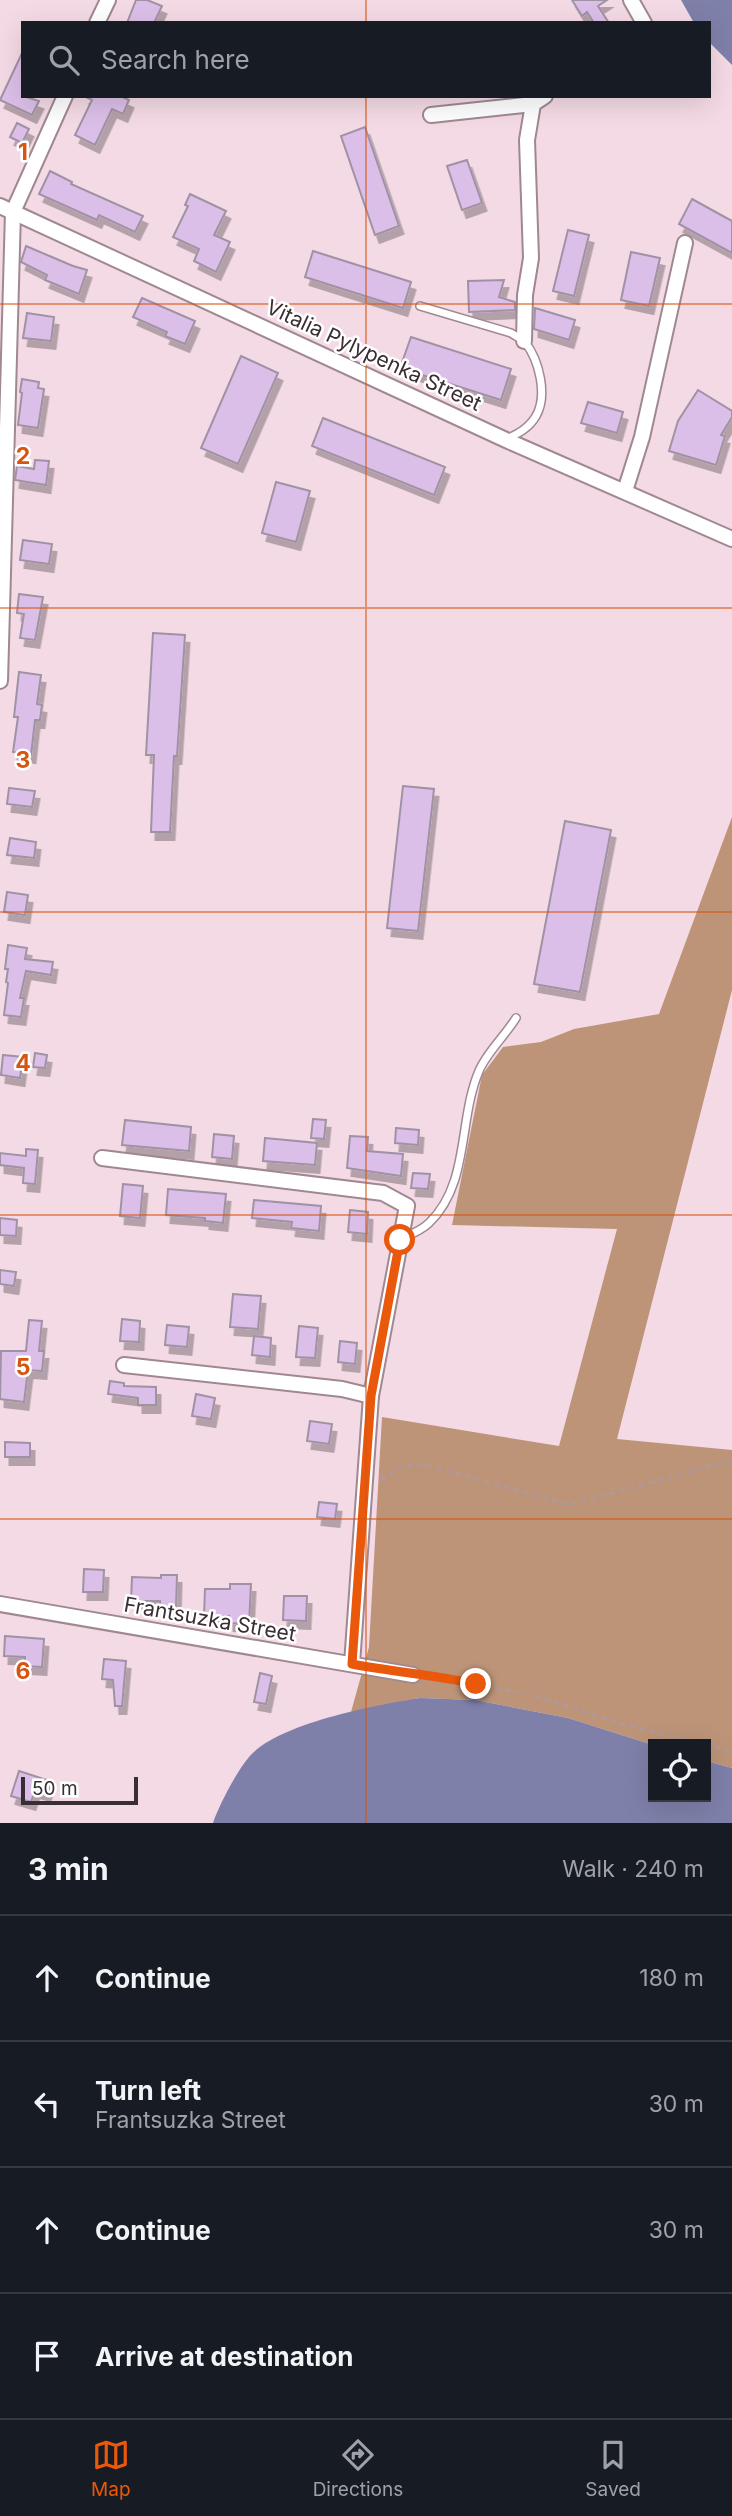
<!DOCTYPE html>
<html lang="en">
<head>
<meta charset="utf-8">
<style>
	body { margin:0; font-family:Inter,sans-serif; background:#242831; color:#f1f3f6 }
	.controls { position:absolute; right:21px; bottom:21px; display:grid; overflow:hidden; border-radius:0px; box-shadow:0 7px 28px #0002 }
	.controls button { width:63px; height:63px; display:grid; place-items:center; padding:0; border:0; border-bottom:2px solid #363941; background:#171b24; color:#f1f3f6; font:35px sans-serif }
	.scale { position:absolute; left:21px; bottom:18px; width:117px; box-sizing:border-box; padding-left:7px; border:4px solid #382e33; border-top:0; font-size:19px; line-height:24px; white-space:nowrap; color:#382e33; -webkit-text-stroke:5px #fff; paint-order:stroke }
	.stop { position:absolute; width:21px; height:21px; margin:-16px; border:5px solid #ea580c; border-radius:50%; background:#fff }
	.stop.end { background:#ea580c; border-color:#fff; box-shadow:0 2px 7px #0008 }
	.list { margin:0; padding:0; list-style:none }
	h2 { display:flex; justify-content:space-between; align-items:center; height:91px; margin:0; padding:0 28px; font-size:30px }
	h2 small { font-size:23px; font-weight:400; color:#9ea1a6 }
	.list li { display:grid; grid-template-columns:46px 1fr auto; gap:21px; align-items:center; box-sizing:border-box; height:126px; padding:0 28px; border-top:2px solid #363941 }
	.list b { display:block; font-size:26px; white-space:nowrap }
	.list p { margin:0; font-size:23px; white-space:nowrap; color:#9ea1a6 }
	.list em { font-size:23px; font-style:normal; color:#9ea1a6 }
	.icon { flex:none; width:38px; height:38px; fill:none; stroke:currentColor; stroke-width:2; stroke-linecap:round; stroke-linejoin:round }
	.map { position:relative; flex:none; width:732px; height:1823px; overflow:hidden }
	.search { position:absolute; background:#171b24; box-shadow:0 7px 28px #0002; left:21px; right:21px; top:21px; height:77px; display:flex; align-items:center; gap:18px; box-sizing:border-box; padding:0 24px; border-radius:0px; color:#9ea1a6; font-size:26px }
	.sheet { height:595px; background:#171b24 }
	nav { display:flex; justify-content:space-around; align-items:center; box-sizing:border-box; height:98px; border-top:2px solid #363941; background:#171b24; font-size:19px; color:#9ea1a6 }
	nav a { display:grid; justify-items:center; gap:4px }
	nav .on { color:#ea580c }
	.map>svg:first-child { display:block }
</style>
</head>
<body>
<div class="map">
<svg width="732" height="1823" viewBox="0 0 732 1823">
	<defs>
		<filter id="shadow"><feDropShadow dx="4.5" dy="8" stdDeviation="0" flood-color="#0004"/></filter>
	</defs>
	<rect width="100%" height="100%" fill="#f4dae5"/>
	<!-- forest -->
	<polygon fill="#bd9478" points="732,817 732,990 617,1439 732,1450 732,1768 706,1761 706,1744 653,1745 568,1718 475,1700 420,1698 351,1712 369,1647 382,1417 559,1446 617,1229 452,1225 482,1075 503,1047 541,1042 574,1029 659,1014"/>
	<!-- water -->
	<g fill="#7f80aa">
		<polygon points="681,0 732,0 732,65 709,42 709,23 694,23"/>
		<path d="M420 1698 475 1700 568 1718 653 1745V1797H706V1761L732 1768V1823H213C219 1805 237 1771 249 1757 278 1723 377 1705 420 1698Z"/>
	</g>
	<!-- building -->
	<g fill="#dcbfe8" stroke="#a092a5" stroke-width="2" filter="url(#shadow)">
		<polygon points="136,0 147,0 162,6 154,23 127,23"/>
		<polygon points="572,0 607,0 598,6 609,23 594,23 587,12 582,16"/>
		<polygon points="23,51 23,96 39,101 32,115 0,100"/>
		<polygon points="84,96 120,96 129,100 123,114 112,109 95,145 75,135 92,100"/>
		<polygon points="17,123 29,129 22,143 10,137"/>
		<polygon points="365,127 399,226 375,235 341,136"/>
		<polygon points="467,160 482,203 462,210 447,166"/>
		<polygon points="50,171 72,182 71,184 143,216 135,232 99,215 97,220 39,194"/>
		<polygon points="190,194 226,211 214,235 230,242 216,272 194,261 199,249 173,237 188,206 185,205"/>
		<polygon points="692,199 732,221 732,253 679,224"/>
		<polygon points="568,230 589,235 574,296 553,291"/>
		<polygon points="26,246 73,266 87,270 79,294 45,280 47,275 21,262"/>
		<polygon points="313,251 411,282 403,308 305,277"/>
		<polygon points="631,252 660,258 649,306 621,300"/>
		<polygon points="504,280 499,297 515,302 515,310 469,312 468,281"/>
		<polygon points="142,298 195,321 185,344 165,336 167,332 133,317"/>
		<polygon points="535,308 575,320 569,340 534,329"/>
		<polygon points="27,313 54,317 51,341 23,338"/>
		<polygon points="411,337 511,369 501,400 400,368"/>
		<polygon points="241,356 278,373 238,464 201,448"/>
		<polygon points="22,379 39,382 38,388 44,389 38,428 18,425 22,393 20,392"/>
		<polygon points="698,390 732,411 732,417 721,435 725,436 716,465 669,451 678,421"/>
		<polygon points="588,402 623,412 617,433 581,423"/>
		<polygon points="323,418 445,467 434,495 312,446"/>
		<polygon points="35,460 49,461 46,485 15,480 17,466 34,469"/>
		<polygon points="276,482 310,491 296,542 262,533"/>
		<polygon points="23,540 52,544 49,564 20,560"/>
		<polygon points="19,594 43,597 35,640 20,638 24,614 17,613"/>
		<polygon points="153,633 185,635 177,756 174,756 170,832 151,832 154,755 146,755"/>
		<polygon points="19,672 41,675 37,704 42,705 40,720 35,720 31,755 13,752 18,717 14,717"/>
		<polygon points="403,786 434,789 418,931 387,928"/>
		<polygon points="9,788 35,791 32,807 7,804"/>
		<polygon points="565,821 611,830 580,992 534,984"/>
		<polygon points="10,838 36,842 34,858 7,855"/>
		<polygon points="7,892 28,895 25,915 4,912"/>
		<polygon points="8,945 27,948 25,959 53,962 51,975 26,971 20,998 24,998 21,1017 4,1015 8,983 6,982 8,969 5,969"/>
		<polygon points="35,1053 47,1055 45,1068 33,1067"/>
		<polygon points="3,1055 23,1057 20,1078 1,1075"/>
		<polygon points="313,1119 326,1120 324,1139 311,1138"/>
		<polygon points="125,1120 191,1127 189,1151 122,1145"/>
		<polygon points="396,1128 419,1130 418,1145 395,1143"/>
		<polygon points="214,1134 234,1136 232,1159 212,1157"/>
		<polygon points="350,1136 368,1137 367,1151 403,1154 401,1176 347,1168"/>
		<polygon points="265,1138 317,1143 315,1165 263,1161"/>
		<polygon points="26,1149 38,1150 35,1184 23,1183 24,1168 0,1165 0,1153 26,1156"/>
		<polygon points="413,1173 430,1174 428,1189 411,1188"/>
		<polygon points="123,1184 143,1186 140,1218 120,1216"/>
		<polygon points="168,1189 226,1194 223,1223 205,1221 205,1218 166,1215"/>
		<polygon points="254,1200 321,1206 319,1231 291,1228 292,1222 252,1218"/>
		<polygon points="350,1210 368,1212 367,1234 348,1232"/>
		<polygon points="0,1218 17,1220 16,1236 0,1235"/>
		<polygon points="0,1270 16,1272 14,1286 0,1284"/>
		<polygon points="233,1294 261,1296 258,1329 230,1327"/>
		<polygon points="122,1319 140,1321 139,1342 120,1341"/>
		<polygon points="29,1320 42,1321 39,1351 44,1351 42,1371 28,1370 24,1402 0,1399 1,1351 26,1351"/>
		<polygon points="167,1325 189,1327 187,1347 165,1345"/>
		<polygon points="299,1326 318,1328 315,1358 296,1357"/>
		<polygon points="254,1336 271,1338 270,1357 252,1355"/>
		<polygon points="340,1341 357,1343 355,1364 338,1362"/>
		<polygon points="110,1381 124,1383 124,1386 156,1387 156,1405 138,1405 138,1398 108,1394"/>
		<polygon points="196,1394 215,1398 211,1419 192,1416"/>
		<polygon points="310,1421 332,1424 329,1444 307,1441"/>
		<polygon points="5,1442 30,1443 30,1457 5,1457"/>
		<polygon points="319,1502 337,1504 335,1519 317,1517"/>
		<polygon points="84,1569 104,1570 103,1592 83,1592"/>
		<polygon points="161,1575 177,1575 176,1608 160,1607 160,1601 131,1601 132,1577 161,1578"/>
		<polygon points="230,1584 251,1584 249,1624 229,1623 229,1616 204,1616 205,1589 230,1589"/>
		<polygon points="284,1596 307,1596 306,1621 283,1620"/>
		<polygon points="5,1636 44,1639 42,1667 25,1666 25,1657 4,1656"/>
		<polygon points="104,1659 126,1661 122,1706 115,1706 113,1680 102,1679"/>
		<polygon points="260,1673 272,1676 266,1704 254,1702"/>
		<polygon points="19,1771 50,1781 46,1793 35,1790 31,1802 11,1796"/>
	</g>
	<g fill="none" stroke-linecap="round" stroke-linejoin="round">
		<defs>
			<g id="lane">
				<path d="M420 306 511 333C515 336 521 338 525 342 539 360 548 395 536 416 529 428 519 433 507 439"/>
				<path d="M401 1239C410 1235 422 1230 429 1223 470 1184 458 1120 479 1071 487 1052 505 1036 516 1018"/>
			</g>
			<g id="street">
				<polyline points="631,0 644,23"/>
				<polyline points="97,23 108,0"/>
				<polyline points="431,115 533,104"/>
				<polyline points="0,206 506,440 732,539"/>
				<polyline points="524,341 525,295 531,258 527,140 533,104 545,96"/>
				<polyline points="625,491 642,437 685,243"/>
				<polyline points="0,681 13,212 65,96"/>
				<polyline points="102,1158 383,1193 407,1206 371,1396"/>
				<polyline points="124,1365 342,1389 371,1396 352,1664"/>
				<polyline points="0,1604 413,1675"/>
			</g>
		</defs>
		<!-- lane casing -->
		<use href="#lane" stroke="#a08893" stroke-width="10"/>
		<!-- street casing -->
		<use href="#street" stroke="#a08893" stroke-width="18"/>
		<!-- path -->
		<g stroke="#ad99a2" stroke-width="2.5" stroke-dasharray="5 5" stroke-linecap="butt">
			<path d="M381 1480C394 1470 406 1464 423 1464L569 1505 732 1460"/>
			<polyline points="427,1674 539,1697 622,1724 705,1744"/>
			<polyline points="706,1744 732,1753"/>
		</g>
		<!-- lane -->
		<use href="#lane" stroke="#fff" stroke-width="7"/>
		<!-- street -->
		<use href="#street" stroke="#fff" stroke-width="14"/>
	</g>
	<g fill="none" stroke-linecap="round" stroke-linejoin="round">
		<!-- route -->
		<path stroke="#ea580c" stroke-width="9" d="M400 1240 371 1396 352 1664C394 1672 435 1675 476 1684"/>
	</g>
	<!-- grid -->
	<path fill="none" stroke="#d65510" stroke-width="2" stroke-opacity="0.55" d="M366 0V23M366 96V1823M0 304H732M0 608H732M0 912H732M0 1215H732M0 1519H732"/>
	<g text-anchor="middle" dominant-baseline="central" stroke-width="5" stroke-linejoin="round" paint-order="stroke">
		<!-- street labels -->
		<g font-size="21" fill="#382e33" stroke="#fff">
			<text transform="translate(374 355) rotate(25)">Vitalia Pylypenka Street</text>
			<text transform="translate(210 1619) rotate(10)">Frantsuzka Street</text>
		</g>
	</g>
	<g font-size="23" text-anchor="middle" font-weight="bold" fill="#d65510" stroke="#fff" stroke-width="5" stroke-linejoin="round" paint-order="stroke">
		<text x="23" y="160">1</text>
		<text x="23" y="464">2</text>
		<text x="23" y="768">3</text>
		<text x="23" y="1071">4</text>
		<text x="23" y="1375">5</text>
		<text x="23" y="1679">6</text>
	</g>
</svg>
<div class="controls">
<button><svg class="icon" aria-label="locate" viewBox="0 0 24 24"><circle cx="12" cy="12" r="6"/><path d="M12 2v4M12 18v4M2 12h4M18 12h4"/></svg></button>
</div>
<div class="scale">50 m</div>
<div class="stop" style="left:400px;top:1240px"></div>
<div class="stop end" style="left:476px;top:1684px"></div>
<div class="search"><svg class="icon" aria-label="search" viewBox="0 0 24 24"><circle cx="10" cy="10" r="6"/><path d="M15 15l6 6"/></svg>Search here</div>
</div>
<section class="sheet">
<h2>3 min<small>Walk · 240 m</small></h2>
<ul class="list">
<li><svg class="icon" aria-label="ahead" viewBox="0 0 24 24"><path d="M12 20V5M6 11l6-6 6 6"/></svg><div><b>Continue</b></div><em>180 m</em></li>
<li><svg class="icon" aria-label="left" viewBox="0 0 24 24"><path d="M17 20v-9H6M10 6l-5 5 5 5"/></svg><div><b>Turn left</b><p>Frantsuzka Street</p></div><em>30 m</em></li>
<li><svg class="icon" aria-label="ahead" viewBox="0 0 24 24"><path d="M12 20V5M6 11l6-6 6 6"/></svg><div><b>Continue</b></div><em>30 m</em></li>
<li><svg class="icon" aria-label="arrive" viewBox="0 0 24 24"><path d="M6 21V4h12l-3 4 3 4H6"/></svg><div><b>Arrive at destination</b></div></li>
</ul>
</section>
<nav>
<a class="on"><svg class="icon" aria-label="map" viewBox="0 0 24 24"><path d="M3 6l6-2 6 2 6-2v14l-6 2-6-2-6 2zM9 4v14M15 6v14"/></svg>Map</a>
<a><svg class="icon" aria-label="directions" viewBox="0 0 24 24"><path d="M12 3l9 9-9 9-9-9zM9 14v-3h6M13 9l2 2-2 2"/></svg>Directions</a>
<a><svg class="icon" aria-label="saved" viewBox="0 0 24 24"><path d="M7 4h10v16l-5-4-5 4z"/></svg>Saved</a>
</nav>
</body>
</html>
